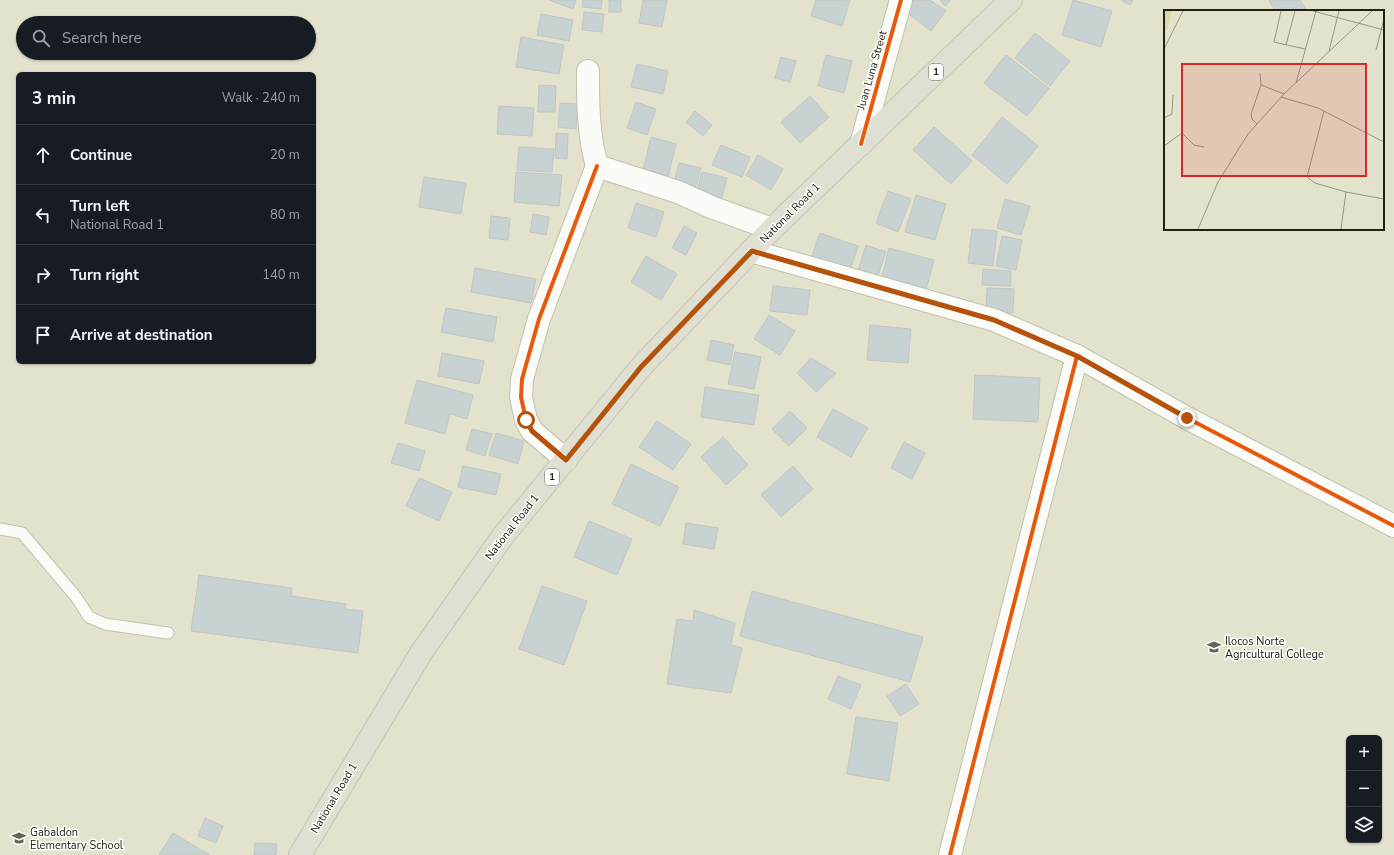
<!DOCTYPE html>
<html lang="en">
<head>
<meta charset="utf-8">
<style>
	body { margin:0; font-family:"Nunito Sans",sans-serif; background:#20242c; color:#f1f3f6 }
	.controls { position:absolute; right:12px; bottom:12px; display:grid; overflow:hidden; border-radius:6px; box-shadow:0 1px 3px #0004 }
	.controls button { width:36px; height:36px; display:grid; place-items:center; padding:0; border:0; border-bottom:1px solid #363941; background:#171b24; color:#f1f3f6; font:20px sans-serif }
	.stop { position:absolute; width:12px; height:12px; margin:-9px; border:3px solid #b45309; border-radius:50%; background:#fff }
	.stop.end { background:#b45309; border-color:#fff; box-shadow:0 1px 4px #0008 }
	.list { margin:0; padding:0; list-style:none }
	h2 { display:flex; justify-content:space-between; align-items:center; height:52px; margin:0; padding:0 16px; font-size:17px }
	h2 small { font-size:13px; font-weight:400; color:#9ea1a6 }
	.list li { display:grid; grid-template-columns:26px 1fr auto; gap:12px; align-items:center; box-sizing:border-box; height:60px; padding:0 16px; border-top:1px solid #363941 }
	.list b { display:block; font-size:15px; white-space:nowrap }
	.list p { margin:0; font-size:13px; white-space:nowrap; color:#9ea1a6 }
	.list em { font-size:13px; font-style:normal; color:#9ea1a6 }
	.icon { flex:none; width:22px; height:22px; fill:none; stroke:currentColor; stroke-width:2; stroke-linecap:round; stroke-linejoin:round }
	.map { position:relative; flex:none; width:1394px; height:855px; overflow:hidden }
	.search { position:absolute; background:#171b24; box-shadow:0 1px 3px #0004; left:16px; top:16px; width:300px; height:44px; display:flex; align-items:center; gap:10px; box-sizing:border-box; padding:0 14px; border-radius:22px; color:#9ea1a6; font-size:15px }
	.panel { position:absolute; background:#171b24; box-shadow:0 1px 3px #0004; left:16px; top:72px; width:300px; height:292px; border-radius:6px }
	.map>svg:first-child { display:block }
</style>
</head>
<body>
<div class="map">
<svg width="1394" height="855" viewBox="0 0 1394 855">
	<rect width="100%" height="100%" fill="#e3e3cd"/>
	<!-- building -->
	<g fill="#c8d2d2" stroke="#c0c6c1">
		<polygon points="549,0 576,0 573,9"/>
		<polygon points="583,0 602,0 601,9 582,7"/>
		<rect x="609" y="0" width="12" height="12"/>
		<polygon points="643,0 667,0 662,27 639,23"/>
		<polygon points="816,0 850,0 842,26 811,16"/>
		<polygon points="913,0 930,0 946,11 931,31 905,11"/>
		<polygon points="940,0 951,0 945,6"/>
		<polygon points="1073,0 1112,11 1101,47 1062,35"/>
		<polygon points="1121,0 1133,0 1130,5"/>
		<polygon points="1271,0 1300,0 1306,9 1303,11 1275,11 1269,1"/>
		<polygon points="584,12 604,14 602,32 582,30"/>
		<polygon points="541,14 573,20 569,41 537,35"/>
		<polygon points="1035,33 1070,61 1050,86 1015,58"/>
		<polygon points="521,37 564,45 559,74 516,67"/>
		<polygon points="826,55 852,61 844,93 818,86"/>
		<polygon points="1006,55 1049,88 1027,116 984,83"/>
		<polygon points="781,57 796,61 790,82 775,78"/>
		<polygon points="637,64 668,71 663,94 631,87"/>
		<polygon points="539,85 556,86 555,112 538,112"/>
		<polygon points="810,96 829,117 800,143 781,122"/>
		<polygon points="636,102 656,109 647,135 627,128"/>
		<polygon points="560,103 578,104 576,129 558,127"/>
		<polygon points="499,106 534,108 532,136 497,134"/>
		<polygon points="695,111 712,125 703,136 686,122"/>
		<polygon points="1002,117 1038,146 1007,184 972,155"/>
		<polygon points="934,127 972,161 951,184 913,150"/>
		<polygon points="556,133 568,134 567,159 555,158"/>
		<polygon points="651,137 676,144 667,181 642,175"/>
		<polygon points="721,145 750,157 742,177 712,165"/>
		<polygon points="519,147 554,149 552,172 517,170"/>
		<polygon points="758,155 783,169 771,190 746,175"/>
		<polygon points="679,163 701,168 695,190 674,184"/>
		<polygon points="516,172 562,175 559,206 514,202"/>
		<polygon points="702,172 727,178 721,201 696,195"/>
		<polygon points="424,177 466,183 461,214 419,207"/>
		<polygon points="888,191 911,199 898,232 876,223"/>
		<polygon points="916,195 946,204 935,240 905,232"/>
		<polygon points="1005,199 1030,206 1021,235 997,228"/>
		<polygon points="636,203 664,212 656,237 628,228"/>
		<polygon points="533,214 549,217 546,235 530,232"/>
		<polygon points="491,216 510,218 508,240 489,238"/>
		<polygon points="684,226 697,233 686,255 672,248"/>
		<polygon points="972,229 997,231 993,266 968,263"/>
		<polygon points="820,233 858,246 848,277 809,264"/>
		<polygon points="1002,236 1022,240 1016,270 996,266"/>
		<polygon points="866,245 886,252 875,284 856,277"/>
		<polygon points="889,248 934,260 924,297 880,285"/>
		<polygon points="646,256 677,274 661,300 631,282"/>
		<polygon points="475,268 536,279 531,303 471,292"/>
		<polygon points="983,269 1011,271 1011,286 982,285"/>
		<polygon points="773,286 810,290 807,315 770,311"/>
		<polygon points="987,288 1014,289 1013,313 986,312"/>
		<polygon points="446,308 497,317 493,342 441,332"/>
		<polygon points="769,315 795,331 780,355 754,339"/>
		<polygon points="870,325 911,329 908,363 867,360"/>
		<polygon points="711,340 734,345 730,365 707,360"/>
		<polygon points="735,352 761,357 754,389 728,384"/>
		<polygon points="442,353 484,361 479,384 438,376"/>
		<polygon points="811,358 836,373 816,392 797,373"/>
		<polygon points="975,375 1040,378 1038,422 973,419"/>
		<polygon points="417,380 473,395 467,419 450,414 445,434 405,423"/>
		<polygon points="705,387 759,395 754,425 701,417"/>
		<polygon points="833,409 868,428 851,457 817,437"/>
		<polygon points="790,411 807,428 789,446 772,429"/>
		<polygon points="657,421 691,444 673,470 639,447"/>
		<polygon points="472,429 492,434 485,456 466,450"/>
		<polygon points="496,433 524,441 518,464 489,455"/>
		<polygon points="723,437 748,465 726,485 701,457"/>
		<polygon points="904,442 925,453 912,479 891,468"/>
		<polygon points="398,443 425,451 419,471 391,463"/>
		<polygon points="631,464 679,487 660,526 612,504"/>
		<polygon points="463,466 501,474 496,495 458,487"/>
		<polygon points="793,466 813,489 781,517 761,495"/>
		<polygon points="419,478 452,492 439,521 406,506"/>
		<polygon points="589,521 632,539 617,575 574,557"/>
		<polygon points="686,523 718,528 714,549 683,544"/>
		<polygon points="199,575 292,588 291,596 346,604 345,609 363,611 358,653 191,631"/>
		<polygon points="542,586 587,601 564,665 519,649"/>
		<polygon points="752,591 923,637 910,682 740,636"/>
		<polygon points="694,610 735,623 731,645 742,648 731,693 667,684 677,619 693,621"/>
		<polygon points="838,676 861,685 851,709 828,699"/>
		<polygon points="906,684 919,704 900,716 887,696"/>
		<polygon points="856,717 898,723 889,781 847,774"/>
		<polygon points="205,818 223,826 216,843 198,836"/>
		<polygon points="173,833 210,855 159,855"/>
		<polygon points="255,843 277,844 276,855 254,855"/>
	</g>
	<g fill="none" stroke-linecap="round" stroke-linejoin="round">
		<defs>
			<polyline id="service" points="0,529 22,533 76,597 89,617 105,624 168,633"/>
			<g id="minor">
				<path d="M588 71C588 103 588 134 597 166L678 192 711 207 772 229"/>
				<polyline points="751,251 994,320 1077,356 1187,418 1394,526"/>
				<polyline points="566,460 532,431 526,420 521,397 522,379 539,319 597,166"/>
				<polyline points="950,855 1077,356"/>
			</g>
			<polyline id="tertiary" points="861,144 901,0"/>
			<polyline id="primary" points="300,855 421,653 503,536 641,367 772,229 1011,0"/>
		</defs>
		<!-- service casing -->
		<use href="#service" stroke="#c1c1b0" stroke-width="13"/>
		<!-- minor casing -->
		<use href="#minor" stroke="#c1c1b0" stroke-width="24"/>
		<!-- tertiary casing -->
		<use href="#tertiary" stroke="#c1c1b0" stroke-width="24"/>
		<!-- primary casing -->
		<use href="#primary" stroke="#c4c4b9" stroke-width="24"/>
		<!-- service -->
		<use href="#service" stroke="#fbfbf8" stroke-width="11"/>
		<!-- minor -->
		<use href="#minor" stroke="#fbfbf8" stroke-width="22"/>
		<!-- tertiary -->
		<use href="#tertiary" stroke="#fbfbf8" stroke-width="22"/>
		<!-- primary -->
		<use href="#primary" stroke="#dfdfd2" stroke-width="22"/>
		<defs>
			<g id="cycleway">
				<polyline points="861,144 901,0"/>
				<polyline points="751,251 994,320 1077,356 1187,418 1394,526"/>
				<polyline points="566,460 532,431 526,420 521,397 522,379 539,319 597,166"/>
				<polyline points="950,855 1077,356"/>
			</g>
		</defs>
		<!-- cycleway casing -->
		<use href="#cycleway" stroke="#fff" stroke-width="6"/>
		<!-- cycleway -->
		<use href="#cycleway" stroke="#e8590c" stroke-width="4"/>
	</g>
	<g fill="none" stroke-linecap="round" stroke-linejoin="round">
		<!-- route -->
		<polyline stroke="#b45309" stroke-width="5" points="526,420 532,431 566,460 641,367 752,251 994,320 1077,356 1187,418"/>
	</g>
	<!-- icons -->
	<defs>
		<symbol id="school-bare" viewBox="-9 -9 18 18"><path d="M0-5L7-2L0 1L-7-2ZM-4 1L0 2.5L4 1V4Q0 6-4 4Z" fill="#656554" stroke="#fff" stroke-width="2.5" paint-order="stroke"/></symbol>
	</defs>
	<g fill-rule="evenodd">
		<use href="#school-bare" x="1204" y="637" width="20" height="20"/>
		<use href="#school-bare" x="9" y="828" width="20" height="20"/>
	</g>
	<g text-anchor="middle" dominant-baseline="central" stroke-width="3" stroke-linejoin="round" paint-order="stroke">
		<!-- shield labels -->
		<g fill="#fff" stroke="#64645a" stroke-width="1">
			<rect x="929" y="64" width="14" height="16" rx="3"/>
			<rect x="545" y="469" width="14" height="16" rx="3"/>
		</g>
		<g font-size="10" font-weight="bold" fill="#212113">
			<text x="936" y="72">1</text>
			<text x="552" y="477">1</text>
		</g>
		<!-- street labels -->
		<g font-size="11" fill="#212113" stroke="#fff">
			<text transform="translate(872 70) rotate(-74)">Juan Luna Street</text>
			<text transform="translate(790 213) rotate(-45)">National Road 1</text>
			<text transform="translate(512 527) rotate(-52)">National Road 1</text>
			<text transform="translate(334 798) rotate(-59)">National Road 1</text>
		</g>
		<!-- poi labels -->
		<g font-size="11" fill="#212113" stroke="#fff" text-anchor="start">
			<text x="1225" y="641">Ilocos Norte<tspan x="1225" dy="13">Agricultural College</tspan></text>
			<text x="30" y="832">Gabaldon<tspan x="30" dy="13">Elementary School</tspan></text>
		</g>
	</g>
	<!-- overview -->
	<g transform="translate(1164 10)">
		<rect width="220" height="220" fill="#e3e3cd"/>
		<path d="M0 1H8L3 20 0 19Z" fill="#dad9a6"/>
		<path fill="none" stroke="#959583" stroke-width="1" d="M117 1 110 32 141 39M149 1 220 20M122 35 131 1M0 39 19 1M212 40 220 9M165 41 175 1M96 63 97 75 120 84M132 73 152 1M117 87 154 98 220 132M160 101 143 167 151 173 182 182 177 219M0 108 8 104 9 85M93 114 88 109 87 104 97 75M0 136 18 123 30 135 40 137M182 182 220 189M34 219 54 172 84 124 120 84 208 1"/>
		<path fill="#d62828" fill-opacity="0.15" stroke="#d62828" stroke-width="2" d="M18 54H202V166H18Z"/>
		<rect width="220" height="220" fill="none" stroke="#212113" stroke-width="2"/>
	</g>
</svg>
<div class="controls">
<button>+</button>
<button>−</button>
<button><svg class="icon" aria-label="layers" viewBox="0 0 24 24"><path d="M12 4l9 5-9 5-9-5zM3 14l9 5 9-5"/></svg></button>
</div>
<div class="stop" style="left:526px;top:420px"></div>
<div class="stop end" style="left:1187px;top:418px"></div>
<div class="search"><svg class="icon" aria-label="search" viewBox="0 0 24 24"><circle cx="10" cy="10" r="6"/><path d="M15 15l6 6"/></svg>Search here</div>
<section class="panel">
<h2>3 min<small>Walk · 240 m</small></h2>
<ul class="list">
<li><svg class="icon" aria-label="ahead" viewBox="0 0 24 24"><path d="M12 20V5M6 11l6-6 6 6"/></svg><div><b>Continue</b></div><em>20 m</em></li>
<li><svg class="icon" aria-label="left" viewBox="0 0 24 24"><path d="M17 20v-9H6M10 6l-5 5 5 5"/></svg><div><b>Turn left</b><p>National Road 1</p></div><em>80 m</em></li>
<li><svg class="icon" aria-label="right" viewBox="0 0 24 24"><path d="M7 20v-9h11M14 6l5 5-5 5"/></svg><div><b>Turn right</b></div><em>140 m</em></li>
<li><svg class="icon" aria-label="arrive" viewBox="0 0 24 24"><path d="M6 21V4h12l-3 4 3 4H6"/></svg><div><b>Arrive at destination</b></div></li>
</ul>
</section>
</div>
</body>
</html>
